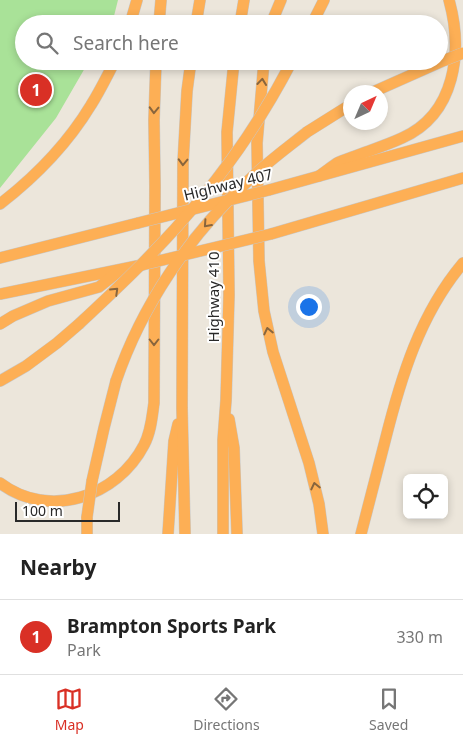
<!DOCTYPE html>
<html lang="en">
<head>
<meta charset="utf-8">
<style>
	body { margin:0; font-family:"Noto Sans",sans-serif; background:#f2f2f2; color:#222 }
	.controls { position:absolute; right:15px; bottom:15px; display:grid; overflow:hidden; border-radius:8px; box-shadow:0 2px 8px #0003 }
	.controls button { width:45px; height:45px; display:grid; place-items:center; padding:0; border:0; border-bottom:1px solid #e0e0e0; background:#fff; color:#222; font:25px sans-serif }
	.compass { position:absolute; left:343px; top:85px; width:45px; height:45px; border-radius:50%; background:#fff; box-shadow:0 2px 8px #0003; rotate:44deg }
	.scale { position:absolute; left:15px; bottom:12px; width:105px; box-sizing:border-box; padding-left:5px; border:2px solid #292929; border-top:0; font-size:14px; line-height:18px; white-space:nowrap; color:#292929; -webkit-text-stroke:4px #fff; paint-order:stroke }
	.you { position:absolute; left:308px; top:306px; width:18px; height:18px; margin:-12px; border:4px solid #fff; border-radius:50%; background:#1a73e8; box-shadow:0 0 0 8px #1a73e833 }
	.badge { display:grid; place-items:center; width:32px; height:32px; border-radius:50%; background:#d93025; color:#fff; font-size:16px; font-weight:700 }
	.pin { position:absolute; translate:-50% -50%; border:2px solid #fff; box-shadow:0 1px 5px #0006 }
	.list { margin:0; padding:0; list-style:none }
	h2 { display:flex; justify-content:space-between; align-items:center; height:65px; margin:0; padding:0 20px; font-size:21px }
	h2 small { font-size:16px; font-weight:400; color:#767676 }
	.list li { display:grid; grid-template-columns:32px 1fr auto; gap:15px; align-items:center; box-sizing:border-box; height:75px; padding:0 20px; border-top:1px solid #e0e0e0 }
	.list b { display:block; font-size:19px; white-space:nowrap }
	.list p { margin:0; font-size:16px; white-space:nowrap; color:#767676 }
	.list em { font-size:16px; font-style:normal; color:#767676 }
	.icon { flex:none; width:28px; height:28px; fill:none; stroke:currentColor; stroke-width:2; stroke-linecap:round; stroke-linejoin:round }
	.map { position:relative; flex:none; width:463px; height:534px; overflow:hidden }
	.search { position:absolute; background:#fff; box-shadow:0 2px 8px #0003; left:15px; right:15px; top:15px; height:55px; display:flex; align-items:center; gap:12px; box-sizing:border-box; padding:0 18px; border-radius:28px; color:#767676; font-size:19px }
	.sheet { height:140px; background:#fff }
	nav { display:flex; justify-content:space-around; align-items:center; box-sizing:border-box; height:70px; border-top:1px solid #e0e0e0; background:#fff; font-size:14px; color:#767676 }
	nav a { display:grid; justify-items:center; gap:2px }
	nav .on { color:#d93025 }
	.map>svg:first-child { display:block }
</style>
</head>
<body>
<div class="map">
<svg width="463" height="534" viewBox="0 0 463 534">
	<rect width="100%" height="100%" fill="#ece6db"/>
	<!-- green -->
	<polygon fill="#a9e298" points="0,0 118,0 112,24 24,24 24,61 89,61 56,118 0,188"/>
	<g fill="none" stroke-linecap="round" stroke-linejoin="round">
		<defs>
			<g id="highway">
				<polyline points="130,24 137,0"/>
				<polyline points="159,24 161,0"/>
				<polyline points="196,24 200,0"/>
				<polyline points="240,24 244,0"/>
				<polyline points="271,24 281,0"/>
				<polyline points="312,24 324,0"/>
				<polyline points="264,61 257,143 259,261 264,311 273,352 309,463 319,504 323,534"/>
				<polyline points="373,92 445,60"/>
				<polyline points="307,132 350,105"/>
				<path d="M319 176C325 172 331 167 337 163 343 160 350 158 355 156 371 150 387 145 402 138 456 114 463 51 449 0"/>
				<polyline points="269,190 463,136"/>
				<path d="M0 204C35 177 68 143 91 105 100 91 107 76 115 61"/>
				<polyline points="271,234 463,178"/>
				<polyline points="0,258 138,223"/>
				<polyline points="0,294 142,265"/>
				<polyline points="0,324 13,316 48,301 99,287 118,272"/>
				<polyline points="0,381 26,366 57,343 79,324"/>
				<polyline points="229,419 234,448 237,534"/>
				<polyline points="92,481 104,428 116,381"/>
				<path d="M0 483C49 520 117 497 144 445 151 432 152 417 154 403L155 186 154 120 156 61"/>
				<polyline points="87,534 87,517"/>
				<polyline points="168,534 174,441 178,424"/>
				<polyline points="185,534 182,408 183,163 187,91 191,61"/>
				<polyline points="223,534 223,440 226,400 229,295 227,132 234,61"/>
				<path d="M361 534C369 503 377 472 385 441 401 377 420 314 463 263"/>
			</g>
		</defs>
		<!-- highway casing -->
		<use href="#highway" stroke="#c7c7c7" stroke-width="12"/>
		<!-- highway -->
		<use href="#highway" stroke="#fdaf55" stroke-width="11"/>
		<defs>
			<g id="highway-bridge">
				<polyline points="445,60 463,53"/>
				<polyline points="138,223 269,190"/>
				<polyline points="142,265 271,234"/>
				<path d="M79 324C121 285 163 245 199 201 235 158 266 111 292 61"/>
				<path d="M116 381C142 305 189 236 248 181 266 163 287 148 307 132"/>
				<polyline points="87,517 92,481"/>
			</g>
		</defs>
		<!-- highway-bridge casing -->
		<use href="#highway-bridge" stroke="#c7c7c7" stroke-width="12" stroke-linecap="butt"/>
		<!-- highway-bridge -->
		<use href="#highway-bridge" stroke="#fdaf55" stroke-width="11"/>
	</g>
	<!-- one-way arrows -->
	<defs><path id="oneway-chevron" d="M-2-3.5L2.5 0L-2 3.5" fill="none" stroke-width="1.6" stroke-linecap="round" stroke-linejoin="round" transform="scale(1.25)"/></defs>
	<g stroke="#88653d">
		<use href="#oneway-chevron" transform="translate(262 82) rotate(-84)"/>
		<use href="#oneway-chevron" transform="translate(154 110) rotate(92)"/>
		<use href="#oneway-chevron" transform="translate(183 162) rotate(92)"/>
		<use href="#oneway-chevron" transform="translate(207 224) rotate(132)"/>
		<use href="#oneway-chevron" transform="translate(115 291) rotate(-44)"/>
		<use href="#oneway-chevron" transform="translate(268 331) rotate(-103)"/>
		<use href="#oneway-chevron" transform="translate(154 342) rotate(90)"/>
		<use href="#oneway-chevron" transform="translate(315 486) rotate(-103)"/>
	</g>
	<g text-anchor="middle" dominant-baseline="central" stroke-width="4" stroke-linejoin="round" paint-order="stroke">
		<!-- street labels -->
		<g font-size="15" fill="#292929" stroke="#fff">
			<text transform="translate(228 184) rotate(-14)">Highway 407</text>
			<text transform="translate(213 297) rotate(-90)">Highway 410</text>
		</g>
	</g>
</svg>
<div class="controls">
<button><svg class="icon" aria-label="locate" viewBox="0 0 24 24"><circle cx="12" cy="12" r="6"/><path d="M12 2v4M12 18v4M2 12h4M18 12h4"/></svg></button>
</div>
<svg class="compass" viewBox="-18 -18 36 36"><path d="M0-13l5 13h-10z" fill="#e53935"/><path d="M0 13l5-13h-10z" fill="#767676"/></svg>
<div class="scale">100 m</div>
<div class="you"></div>
<div class="pin badge" style="left:36px;top:90px">1</div>
<div class="search"><svg class="icon" aria-label="search" viewBox="0 0 24 24"><circle cx="10" cy="10" r="6"/><path d="M15 15l6 6"/></svg>Search here</div>
</div>
<section class="sheet">
<h2>Nearby<small></small></h2>
<ul class="list">
<li><span class="badge">1</span><div><b>Brampton Sports Park</b><p>Park</p></div><em>330 m</em></li>
</ul>
</section>
<nav>
<a class="on"><svg class="icon" aria-label="map" viewBox="0 0 24 24"><path d="M3 6l6-2 6 2 6-2v14l-6 2-6-2-6 2zM9 4v14M15 6v14"/></svg>Map</a>
<a><svg class="icon" aria-label="directions" viewBox="0 0 24 24"><path d="M12 3l9 9-9 9-9-9zM9 14v-3h6M13 9l2 2-2 2"/></svg>Directions</a>
<a><svg class="icon" aria-label="saved" viewBox="0 0 24 24"><path d="M7 4h10v16l-5-4-5 4z"/></svg>Saved</a>
</nav>
</body>
</html>
